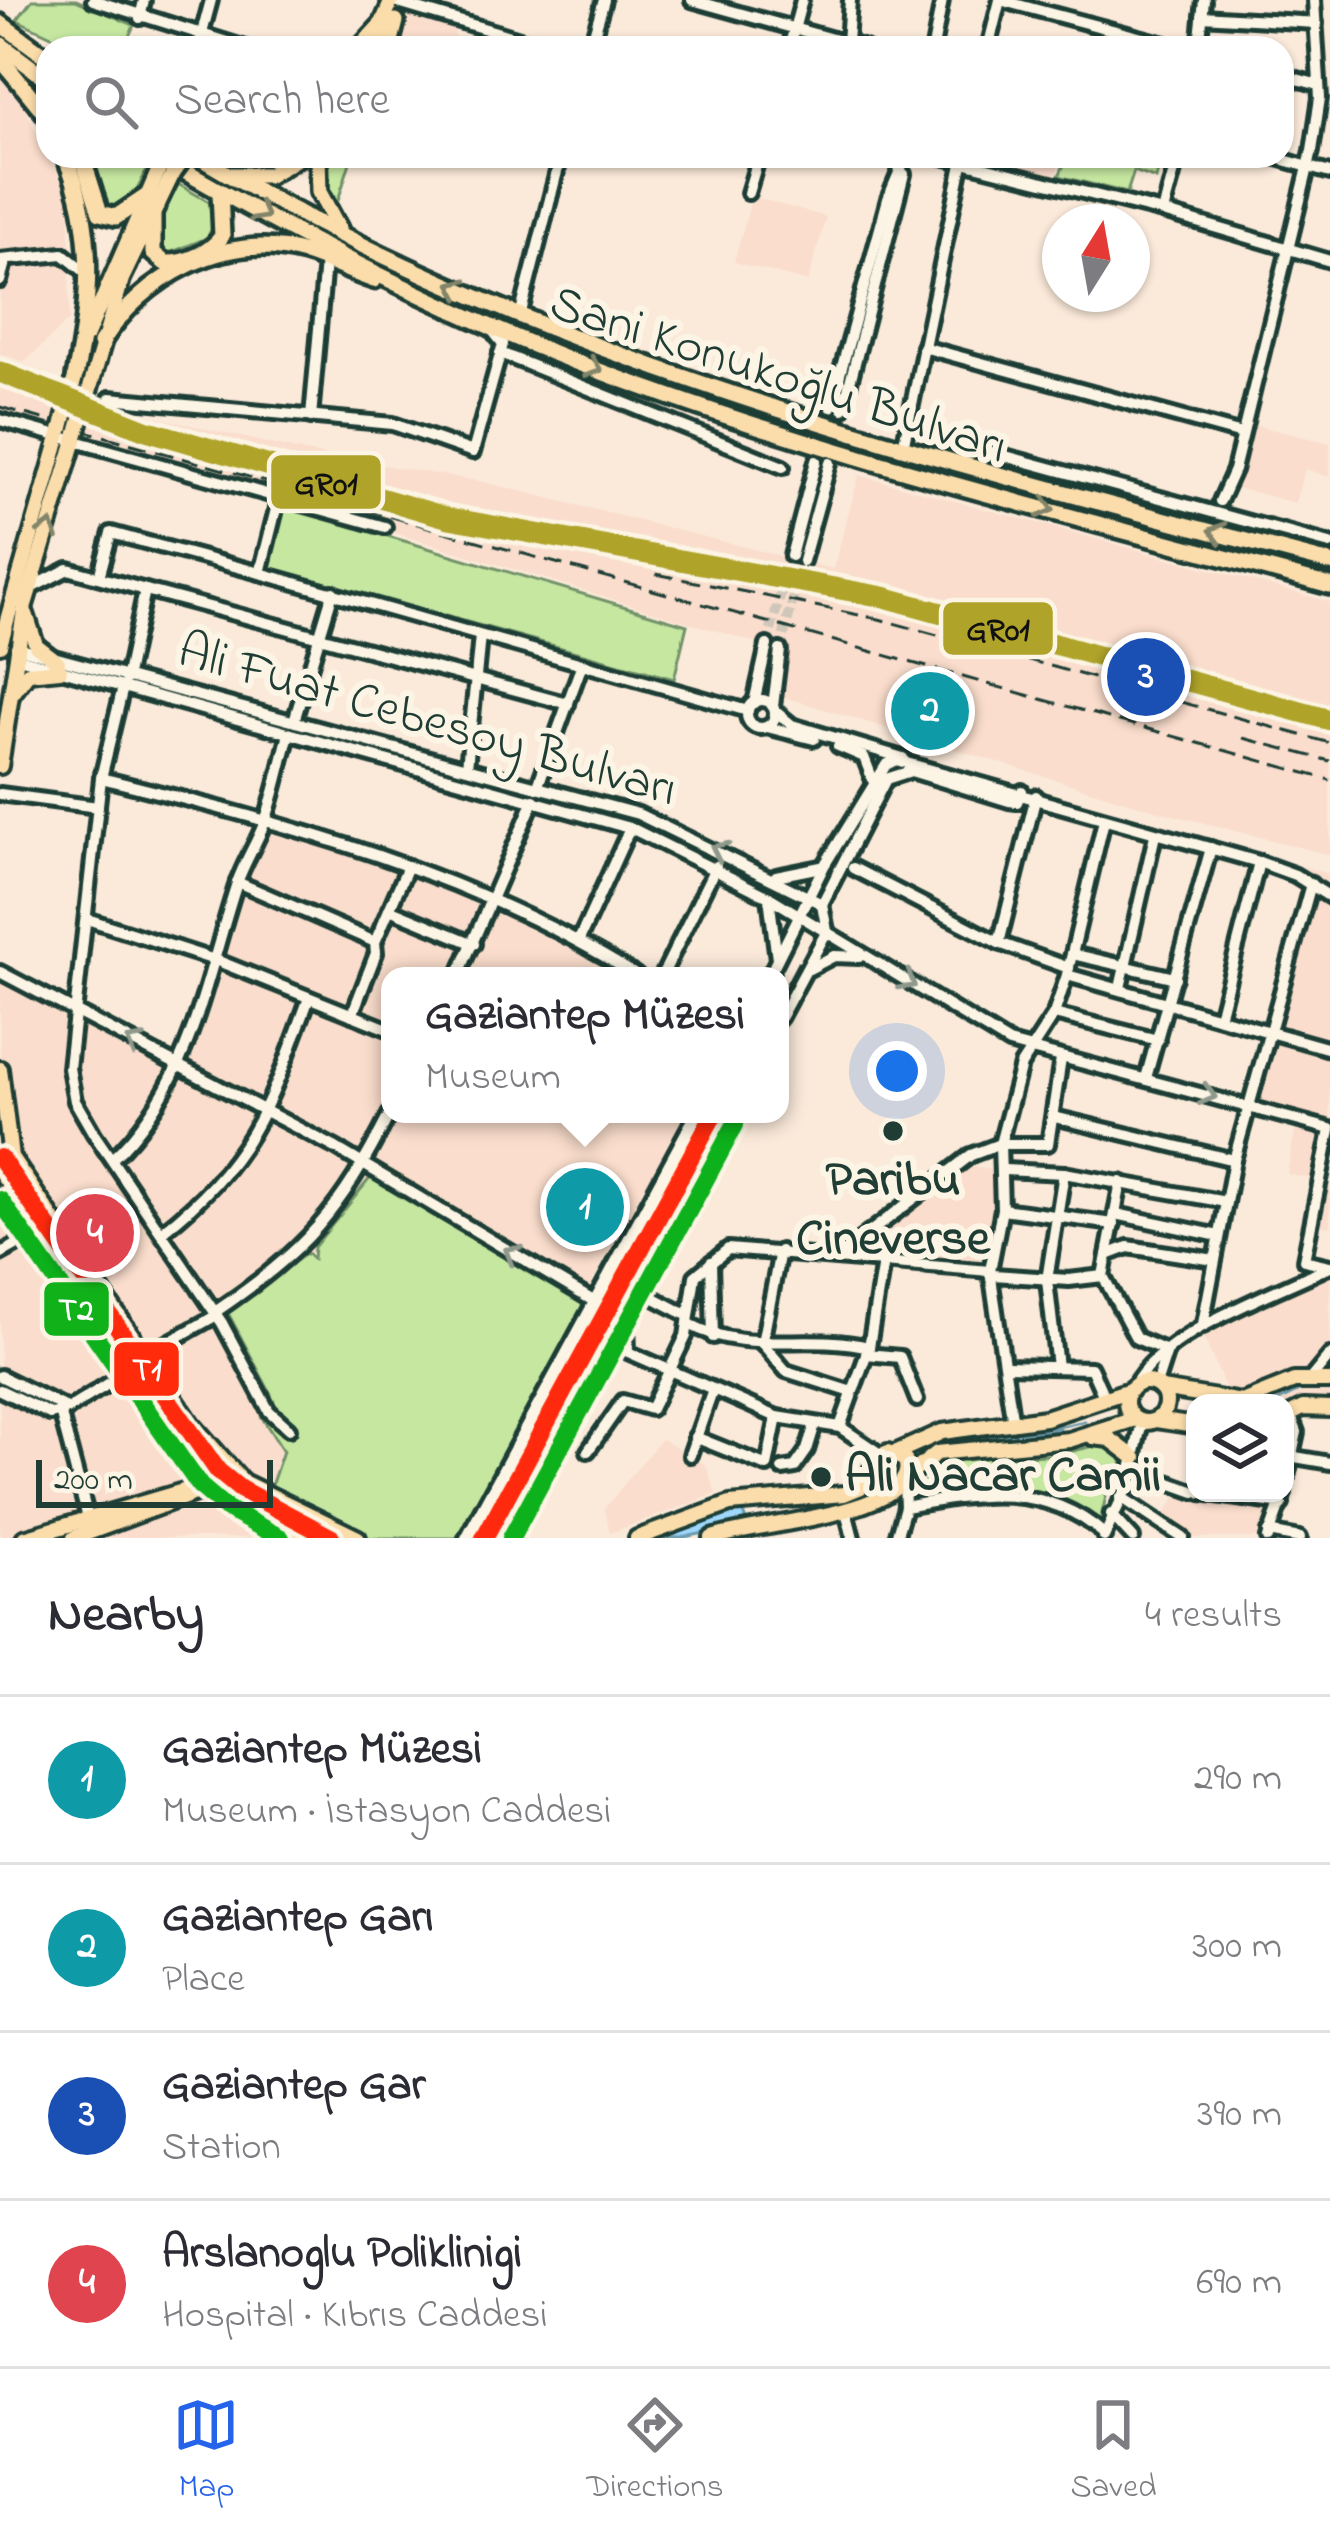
<!DOCTYPE html>
<html lang="en">
<head>
<meta charset="utf-8">
<style>
	body { margin:0; font-family:"Indie Flower",sans-serif; background:#f2f2f3; color:#2b2b33 }
	.controls { position:absolute; right:36px; bottom:36px; display:grid; overflow:hidden; border-radius:24px; box-shadow:0 3px 9px #0004 }
	.controls button { width:108px; height:108px; display:grid; place-items:center; padding:0; border:0; border-bottom:3px solid #e1e1e2; background:#fff; color:#2b2b33; font:60px sans-serif }
	.compass { position:absolute; left:1042px; top:204px; width:108px; height:108px; border-radius:50%; background:#fff; box-shadow:0 3px 9px #0004; rotate:11deg }
	.scale { position:absolute; left:36px; bottom:30px; width:237px; box-sizing:border-box; padding-left:12px; border:6px solid #1f3d34; border-top:0; font-size:33px; line-height:42px; white-space:nowrap; color:#1f3d34; -webkit-text-stroke:9px #fcf5e5; paint-order:stroke }
	.you { position:absolute; left:897px; top:1071px; width:42px; height:42px; margin:-30px; border:9px solid #fff; border-radius:50%; background:#1a73e8; box-shadow:0 0 0 18px #1a73e833 }
	.badge { display:grid; place-items:center; width:78px; height:78px; border-radius:50%; background:#2563eb; color:#fff; font-size:39px; font-weight:700 }
	.pin { position:absolute; translate:-50% -50%; border:6px solid #fff; box-shadow:0 3px 12px #0006 }
	.popup { position:absolute; left:381px; top:967px; width:408px; height:156px; box-sizing:border-box; display:grid; place-content:center; border-radius:24px; background:#fff; filter:drop-shadow(0 3px 9px #0005); font-size:39px; white-space:nowrap; color:#7c7c81 }
	.popup b { font-size:45px; color:#2b2b33 }
	.popup::after { content:''; position:absolute; left:50%; top:100%; margin-left:-24px; border:24px solid transparent; border-top-color:#fff }
	.list { margin:0; padding:0; list-style:none }
	h2 { display:flex; justify-content:space-between; align-items:center; height:156px; margin:0; padding:0 48px; font-size:51px }
	h2 small { font-size:39px; font-weight:400; color:#7c7c81 }
	.list li { display:grid; grid-template-columns:78px 1fr auto; gap:36px; align-items:center; box-sizing:border-box; height:168px; padding:0 48px; border-top:3px solid #e1e1e2 }
	.list b { display:block; font-size:45px; white-space:nowrap }
	.list p { margin:0; font-size:39px; white-space:nowrap; color:#7c7c81 }
	.list em { font-size:39px; font-style:normal; color:#7c7c81 }
	.icon { flex:none; width:66px; height:66px; fill:none; stroke:currentColor; stroke-width:2; stroke-linecap:round; stroke-linejoin:round }
	.map { position:relative; flex:none; width:1330px; height:1538px; overflow:hidden }
	.search { position:absolute; background:#fff; box-shadow:0 3px 9px #0004; left:36px; right:36px; top:36px; height:132px; display:flex; align-items:center; gap:30px; box-sizing:border-box; padding:0 42px; border-radius:36px; color:#7c7c81; font-size:45px }
	.sheet { height:828px; background:#fff }
	nav { display:flex; justify-content:space-around; align-items:center; box-sizing:border-box; height:168px; border-top:3px solid #e1e1e2; background:#fff; font-size:33px; color:#7c7c81 }
	nav a { display:grid; justify-items:center; gap:6px }
	nav .on { color:#2563eb }
	.map>svg:first-child { display:block }
</style>
</head>
<body>
<div class="map">
<svg width="1330" height="1538" viewBox="0 0 1330 1538">
	<rect width="100%" height="100%" fill="#fbeada"/>
	<filter id="ink" filterUnits="userSpaceOnUse"><feTurbulence type="fractalNoise" baseFrequency=".00833" numOctaves="2"/><feDisplacementMap in="SourceGraphic" scale="24" xChannelSelector="R" yChannelSelector="G"/><feConvolveMatrix kernelMatrix="1 2 1 2 8 2 1 2 1" color-interpolation-filters="sRGB"/></filter>
	<g filter="url(#ink)">
		<!-- built -->
		<g fill="#faddcc">
			<polygon points="404,11 453,25 458,48 397,48"/>
			<polygon points="0,60 70,198 69,320 25,362 0,354"/>
			<polygon points="976,156 1063,156 1055,176"/>
			<polygon points="752,197 826,217 808,282 734,262"/>
			<polygon points="0,368 127,410 305,452 484,482 833,569 859,475 1330,602 1330,855 1165,813 784,697 789,653 0,413"/>
			<polygon points="1250,424 1330,443 1330,477 1305,469 1295,503 1233,487"/>
			<polygon points="272,825 503,908 623,976 390,976 390,1114 686,1114 449,1538 343,1515 330,1538 0,1538 0,969 172,1053"/>
			<polygon points="1303,867 1330,874 1330,1227 1315,1224 1322,1181 1287,1174 1298,1115 1253,1101"/>
			<polygon points="965,1165 998,1171 989,1255 980,1263 895,1254 889,1223"/>
			<polygon points="1330,1262 1330,1410 1312,1407 1285,1420 1285,1403 1232,1403 1199,1326"/>
			<polygon points="661,1439 706,1465 716,1494 610,1533 604,1509"/>
			<polygon points="1178,1494 1271,1507 1259,1538 1187,1538 1163,1517"/>
		</g>
		<!-- green -->
		<g fill="#c5e7a0" stroke="#72926a" stroke-width="3">
			<polygon points="32,0 76,0 134,25 124,48 69,44 17,20"/>
			<polygon points="86,156 131,156 148,168 129,206 103,207"/>
			<polygon points="324,156 352,156 335,210 326,195"/>
			<polygon points="1068,156 1161,156 1156,179 1134,171 1127,193 1059,176"/>
			<polygon points="178,184 209,202 216,221 207,238 170,253 157,246 158,225"/>
			<polygon points="283,505 687,625 674,679 268,567"/>
			<polygon points="371,1177 587,1306 460,1538 366,1538 263,1489 271,1486 283,1451 261,1416 273,1406 271,1394 227,1311 307,1253 313,1259 314,1247"/>
			<path d="M1110 1442 1127 1448 1121 1468H1113L1099 1525C1046 1481 979 1496 915 1500L933 1466 962 1457 1057 1455Z"/>
		</g>
		<!-- water -->
		<g fill="#9ed8fe" stroke="#6b9aad" stroke-width="3">
			<path d="M1057 1429C1032 1451 959 1436 922 1456L916 1449 964 1436Z"/>
			<polygon points="742,1510 747,1524 681,1538 646,1538"/>
		</g>
		<g fill="none" stroke-linecap="round" stroke-linejoin="round">
			<!-- stream -->
			<g stroke="#6b9aad" stroke-width="3">
				<polyline points="1275,1403 1305,1388"/>
				<polyline points="995,1432 1044,1430 1085,1421"/>
			</g>
			<!-- minor-tunnel -->
			<g stroke="#cfc7b9" stroke-width="10" stroke-dasharray="10 5" stroke-linecap="butt">
				<polyline points="816,461 831,407"/>
				<polyline points="830,463 843,409"/>
				<polyline points="767,645 791,556"/>
				<polyline points="780,650 803,561"/>
			</g>
			<defs>
				<g id="minor">
					<polyline points="93,0 246,48"/>
					<polyline points="388,0 550,48"/>
					<polyline points="692,0 865,48"/>
					<polyline points="1000,0 1180,48"/>
					<polyline points="1202,16 1316,23"/>
					<polyline points="140,18 144,0"/>
					<polyline points="201,37 211,0"/>
					<polyline points="847,43 850,0"/>
					<polyline points="590,48 604,0"/>
					<polyline points="789,48 802,0"/>
					<polyline points="933,48 942,0"/>
					<polyline points="988,48 1000,0"/>
					<polyline points="1199,48 1204,0"/>
					<polyline points="1282,75 1319,85"/>
					<polyline points="939,156 1163,212 1330,261"/>
					<polyline points="1270,156 1330,173"/>
					<polyline points="748,193 759,156"/>
					<polyline points="1163,212 1178,156"/>
					<polyline points="0,260 63,254 88,274"/>
					<polyline points="0,281 5,262"/>
					<polyline points="520,316 561,156"/>
					<polyline points="923,347 1242,434"/>
					<polyline points="500,353 783,467"/>
					<polyline points="110,398 393,424 473,452 503,344 492,330"/>
					<polyline points="831,407 888,199 906,156"/>
					<polyline points="843,409 904,174"/>
					<polyline points="311,417 325,262"/>
					<polyline points="0,420 385,527"/>
					<polyline points="946,440 1330,544"/>
					<polyline points="904,443 963,159"/>
					<polyline points="279,497 260,573 748,711"/>
					<polyline points="1220,501 1234,470 1312,151 1320,98 1314,0"/>
					<polyline points="791,556 816,461"/>
					<polyline points="803,561 830,463"/>
					<polyline points="99,577 111,533 260,573"/>
					<polyline points="31,588 68,569 568,704"/>
					<polyline points="16,647 638,814 822,904"/>
					<polyline points="15,657 633,829 769,897 1009,1043 1330,1129"/>
					<polyline points="126,679 145,590"/>
					<polyline points="123,687 101,778 69,1068 75,1101 94,1134 222,1323 269,1411 289,1429"/>
					<circle cx="761" cy="714" r="14"/>
					<polyline points="754,703 767,645"/>
					<polyline points="773,706 780,650"/>
					<polyline points="775,711 792,725 903,758"/>
					<polyline points="294,721 333,592"/>
					<polyline points="767,727 814,739"/>
					<polyline points="838,746 864,757 874,783"/>
					<polyline points="467,767 480,636"/>
					<path d="M101 778C288 824 473 873 637 976"/>
					<polyline points="537,788 582,664"/>
					<polyline points="0,794 98,807"/>
					<polyline points="853,868 999,943 1069,968"/>
					<polyline points="776,876 821,867"/>
					<polyline points="237,882 375,942 376,953 352,1015"/>
					<polyline points="769,897 777,959"/>
					<polyline points="822,904 886,779 911,771 1009,801 1017,802 1022,791"/>
					<polyline points="389,909 474,944"/>
					<polyline points="87,919 218,961 390,1030"/>
					<polyline points="579,940 630,828"/>
					<polyline points="375,942 408,866"/>
					<polyline points="999,943 1036,796"/>
					<polyline points="1072,954 1175,978"/>
					<polyline points="809,969 834,956 859,957"/>
					<polyline points="0,972 336,1148 612,1312"/>
					<polyline points="1067,975 1330,1049"/>
					<polyline points="458,976 534,800"/>
					<polyline points="662,976 716,866"/>
					<polyline points="769,976 824,866 886,765 896,760 1259,862 1295,875 1330,897"/>
					<polyline points="1120,988 1155,835"/>
					<polyline points="1054,1014 1158,1040"/>
					<polyline points="1219,1017 1259,862"/>
					<polyline points="780,1018 827,931 822,904"/>
					<polyline points="1146,1078 1211,848"/>
					<polyline points="1054,1117 1234,1160"/>
					<path d="M112 1159C190 1087 205 980 237 883 244 863 256 844 264 824 275 795 281 763 289 734"/>
					<polyline points="1004,1170 1064,1173 1226,1202"/>
					<polyline points="1121,1182 1103,1276 1136,1338 1167,1351"/>
					<polyline points="1002,1209 1114,1224"/>
					<polyline points="1116,1214 1219,1236"/>
					<path d="M163 1231C253 1161 271 1101 309 998"/>
					<polyline points="780,1251 762,1343 786,1371 852,1392"/>
					<polyline points="0,1254 43,1230"/>
					<polyline points="840,1255 971,1155 1000,1144 1048,1144 1061,1059"/>
					<polyline points="1107,1255 1128,1247 1215,1260"/>
					<polyline points="711,1262 713,1337"/>
					<polyline points="1330,1266 1304,1260 1330,1130"/>
					<polyline points="993,1275 1069,1280 1103,1276"/>
					<polyline points="623,1294 641,1291 687,1315"/>
					<polyline points="616,1307 627,1320 628,1352 777,1417 840,1427 880,1454"/>
					<path d="M215 1312C306 1250 340 1212 390 1113"/>
					<path d="M689 1324C747 1355 807 1332 869 1347"/>
					<polyline points="1203,1324 1234,1160 1311,884"/>
					<polyline points="866,1354 900,1357 917,1400"/>
					<polyline points="146,1355 217,1315"/>
					<polyline points="1006,1366 1091,1368 1105,1399"/>
					<polyline points="1057,1367 1047,1280 1064,1173"/>
					<polyline points="0,1376 68,1409 135,1367"/>
					<polyline points="1312,1377 1330,1355"/>
					<polyline points="1156,1385 1167,1351"/>
					<path d="M1134 1386C1163 1331 1272 1295 1330 1266"/>
					<polyline points="0,1390 50,1414 63,1411"/>
					<polyline points="60,1411 88,1518"/>
					<polyline points="1013,1424 990,1271 1002,1209 1000,1144 1021,1065 1054,1014 1067,975 1104,820"/>
					<polyline points="840,1427 869,1347 883,1262"/>
					<polyline points="695,1437 767,1466 777,1417"/>
					<polyline points="588,1451 623,1401 651,1409 686,1336 695,1276 728,1249 990,1271"/>
					<polyline points="690,1455 712,1392"/>
					<polyline points="1289,1456 1330,1463"/>
					<polyline points="782,1469 795,1467 807,1450 815,1424"/>
					<polyline points="1133,1470 1195,1492"/>
					<polyline points="1285,1486 1297,1432 1290,1414"/>
					<polyline points="1202,1493 1282,1504"/>
					<polyline points="1121,1497 1183,1538"/>
					<path d="M905 1507C976 1493 1046 1482 1104 1534"/>
					<polyline points="846,1511 853,1538"/>
					<polyline points="1111,1514 1133,1538"/>
					<polyline points="1269,1532 1300,1538"/>
					<polyline points="1104,1537 1127,1487 1142,1422"/>
					<polyline points="466,1538 696,1114"/>
					<polyline points="491,1538 726,1114"/>
					<polyline points="896,1538 905,1507 904,1483"/>
					<polyline points="1268,1538 1284,1493"/>
				</g>
				<g id="major">
					<polyline points="359,48 382,23 392,0"/>
					<polyline points="374,48 393,24"/>
					<polyline points="87,335 159,169"/>
					<polyline points="92,381 122,279 172,175"/>
					<polyline points="26,614 36,645 58,662"/>
					<polyline points="0,645 62,427"/>
					<polyline points="13,693 28,673 60,670"/>
					<polyline points="0,766 25,605 78,430"/>
					<polyline points="0,1069 11,1157 191,1423 243,1482 358,1538"/>
					<polyline points="0,1171 199,1467 228,1495 303,1538"/>
					<circle cx="1146" cy="1402" r="20"/>
					<polyline points="1161,1389 1242,1402 1294,1381 1330,1381"/>
					<polyline points="1285,1417 1303,1408 1330,1409"/>
					<polyline points="1156,1420 1195,1426"/>
					<polyline points="1093,1437 1110,1439 1135,1458"/>
					<polyline points="895,1453 942,1432 1045,1418 1130,1390"/>
					<polyline points="907,1477 937,1453 1069,1440 1135,1419"/>
					<polyline points="24,1538 214,1482"/>
					<polyline points="74,1538 209,1488 220,1460"/>
					<polyline points="637,1538 730,1504 844,1494 861,1487 870,1473"/>
					<path d="M712 1538C749 1524 925 1514 905 1460L888 1452 877 1457 870 1473 876 1484 893 1489"/>
				</g>
				<g id="highway">
					<polyline points="0,23 48,58"/>
					<polyline points="0,44 48,80"/>
					<polyline points="389,48 396,21"/>
					<polyline points="0,58 48,117"/>
					<path d="M65 156C96 229 91 300 75 377"/>
					<polyline points="82,156 100,213 116,217 147,196"/>
					<path d="M158 156C291 233 430 305 573 361 818 456 1077 517 1330 586"/>
					<path d="M197 156C543 364 943 461 1330 563"/>
					<polyline points="318,156 319,192 339,229"/>
					<polyline points="232,175 269,175 300,156"/>
					<path d="M153 216V253L165 263C185 264 210 253 222 236L220 192"/>
					<path d="M101 343C142 277 225 230 305 253 329 260 351 273 374 280"/>
				</g>
			</defs>
			<!-- minor casing -->
			<use href="#minor" stroke="#1f3d34" stroke-width="20"/>
			<!-- major casing -->
			<use href="#major" stroke="#1f3d34" stroke-width="22"/>
			<!-- highway casing -->
			<use href="#highway" stroke="#1f3d34" stroke-width="24"/>
			<!-- minor -->
			<use href="#minor" stroke="#fcf5e5" stroke-width="10"/>
			<!-- major -->
			<use href="#major" stroke="#fbddab" stroke-width="14"/>
			<!-- highway -->
			<use href="#highway" stroke="#fbddab" stroke-width="15"/>
			<!-- tram -->
			<polyline stroke="#1f3d34" stroke-width="3" points="780,997 798,963"/>
			<!-- rail -->
			<g stroke="#1f3d34" stroke-width="3" stroke-dasharray="18 9" stroke-linecap="butt">
				<polyline points="0,407 1330,780"/>
				<polyline points="656,574 879,619 1330,743"/>
				<polyline points="1243,738 1330,761"/>
			</g>
			<defs>
				<g id="major-bridge">
					<polyline points="159,169 169,156"/>
					<polyline points="172,175 186,156"/>
					<polyline points="62,427 75,377"/>
					<polyline points="78,430 92,381"/>
				</g>
			</defs>
			<!-- major-bridge casing -->
			<use href="#major-bridge" stroke="#1f3d34" stroke-width="22" stroke-linecap="butt"/>
			<!-- major-bridge -->
			<use href="#major-bridge" stroke="#fbddab" stroke-width="14"/>
			<defs>
				<polyline id="rail-1" points="0,372 146,430 449,518 884,597 1330,720"/>
			</defs>
			<!-- rail-1 casing -->
			<use href="#rail-1" stroke="#fcf5e5" stroke-width="30"/>
			<!-- rail-1 -->
			<use href="#rail-1" stroke="#afa32a" stroke-width="21"/>
			<defs>
				<g id="tram-1">
					<polyline points="0,1158 218,1471 240,1489 332,1538"/>
					<polyline points="484,1538 714,1114"/>
				</g>
				<g id="tram-2">
					<polyline points="0,1200 200,1486 227,1509 281,1538"/>
					<polyline points="511,1538 735,1125"/>
				</g>
			</defs>
			<!-- tram-1 casing -->
			<use href="#tram-1" stroke="#fcf5e5" stroke-width="27"/>
			<!-- tram-2 casing -->
			<use href="#tram-2" stroke="#fcf5e5" stroke-width="27"/>
			<!-- tram-1 -->
			<use href="#tram-1" stroke="#ff2b0a" stroke-width="18"/>
			<!-- tram-2 -->
			<use href="#tram-2" stroke="#11b11a" stroke-width="18"/>
		</g>
		<!-- one-way arrows -->
		<defs><path id="oneway-chevron" d="M-2-3.5L2.5 0L-2 3.5" fill="none" stroke-width="1.6" stroke-linecap="round" stroke-linejoin="round" transform="scale(3)"/></defs>
		<g stroke="#82856a">
			<use href="#oneway-chevron" transform="translate(261 213) rotate(28)"/>
			<use href="#oneway-chevron" transform="translate(457 287) rotate(-156)"/>
			<use href="#oneway-chevron" transform="translate(594 368) rotate(20)"/>
			<use href="#oneway-chevron" transform="translate(1046 508) rotate(16)"/>
			<use href="#oneway-chevron" transform="translate(49 529) rotate(-73)"/>
			<use href="#oneway-chevron" transform="translate(1217 532) rotate(-164)"/>
		</g>
		<g stroke="#8e998c">
			<use href="#oneway-chevron" transform="translate(719 850) rotate(-154)"/>
			<use href="#oneway-chevron" transform="translate(908 982) rotate(31)"/>
			<use href="#oneway-chevron" transform="translate(134 1043) rotate(-151)"/>
			<use href="#oneway-chevron" transform="translate(1208 1095) rotate(15)"/>
			<use href="#oneway-chevron" transform="translate(512 1253) rotate(-149)"/>
		</g>
	</g>
	<!-- markers -->
	<g fill="#1f3d34" stroke="#fcf5e5" stroke-width="4.5">
		<circle cx="893" cy="1131" r="12"/>
		<circle cx="821" cy="1477" r="12"/>
	</g>
	<g text-anchor="middle" dominant-baseline="central" stroke-width="12" stroke-linejoin="round" paint-order="stroke">
		<!-- street labels -->
		<g font-size="51" fill="#1f3d34" stroke="#fcf5e5">
			<text transform="translate(778 377) rotate(18)">Sani Konukoğlu Bulvarı</text>
			<text transform="translate(427 722) rotate(16)">Ali Fuat Cebesoy Bulvarı</text>
		</g>
		<!-- poi labels -->
		<g font-size="51" font-weight="bold" fill="#1f3d34" stroke="#fcf5e5">
			<text x="893" y="1181">Paribu<tspan x="893" dy="59">Cineverse</tspan></text>
			<text x="845" y="1477" text-anchor="start">Ali Nacar Camii</text>
		</g>
	</g>
	<g stroke="#fcf5e5" stroke-width="4.5">
		<rect x="269" y="453" width="114" height="58" rx="12" fill="#afa32a"/>
		<rect x="941" y="600" width="114" height="57" rx="12" fill="#afa32a"/>
		<rect x="42" y="1280" width="69" height="58" rx="12" fill="#11b11a"/>
		<rect x="112" y="1340" width="69" height="58" rx="12" fill="#ff2b0a"/>
	</g>
	<g font-size="33" text-anchor="middle" font-weight="bold" fill="#fff">
		<text x="76" y="1320">T2</text>
		<text x="147" y="1380">T1</text>
	</g>
	<g font-size="33" text-anchor="middle" font-weight="bold" fill="#111">
		<text x="326" y="494">GR01</text>
		<text x="998" y="640">GR01</text>
	</g>
</svg>
<div class="controls">
<button><svg class="icon" aria-label="layers" viewBox="0 0 24 24"><path d="M12 4l9 5-9 5-9-5zM3 14l9 5 9-5"/></svg></button>
</div>
<svg class="compass" viewBox="-18 -18 36 36"><path d="M0-13l5 13h-10z" fill="#e53935"/><path d="M0 13l5-13h-10z" fill="#7c7c81"/></svg>
<div class="scale">200 m</div>
<div class="you"></div>
<div class="pin badge" style="left:585px;top:1207px;background:#0f9aa8">1</div>
<div class="popup"><b>Gaziantep Müzesi</b>Museum</div>
<div class="pin badge" style="left:930px;top:711px;background:#0f9aa8">2</div>
<div class="pin badge" style="left:1146px;top:677px;background:#1a4fb4">3</div>
<div class="pin badge" style="left:95px;top:1233px;background:#e0444e">4</div>
<div class="search"><svg class="icon" aria-label="search" viewBox="0 0 24 24"><circle cx="10" cy="10" r="6"/><path d="M15 15l6 6"/></svg>Search here</div>
</div>
<section class="sheet">
<h2>Nearby<small>4 results</small></h2>
<ul class="list">
<li><span class="badge" style="background:#0f9aa8">1</span><div><b>Gaziantep Müzesi</b><p>Museum · İstasyon Caddesi</p></div><em>290 m</em></li>
<li><span class="badge" style="background:#0f9aa8">2</span><div><b>Gaziantep Garı</b><p>Place</p></div><em>300 m</em></li>
<li><span class="badge" style="background:#1a4fb4">3</span><div><b>Gaziantep Gar</b><p>Station</p></div><em>390 m</em></li>
<li><span class="badge" style="background:#e0444e">4</span><div><b>Arslanoglu Poliklinigi</b><p>Hospital · Kıbrıs Caddesi</p></div><em>690 m</em></li>
</ul>
</section>
<nav>
<a class="on"><svg class="icon" aria-label="map" viewBox="0 0 24 24"><path d="M3 6l6-2 6 2 6-2v14l-6 2-6-2-6 2zM9 4v14M15 6v14"/></svg>Map</a>
<a><svg class="icon" aria-label="directions" viewBox="0 0 24 24"><path d="M12 3l9 9-9 9-9-9zM9 14v-3h6M13 9l2 2-2 2"/></svg>Directions</a>
<a><svg class="icon" aria-label="saved" viewBox="0 0 24 24"><path d="M7 4h10v16l-5-4-5 4z"/></svg>Saved</a>
</nav>
</body>
</html>
